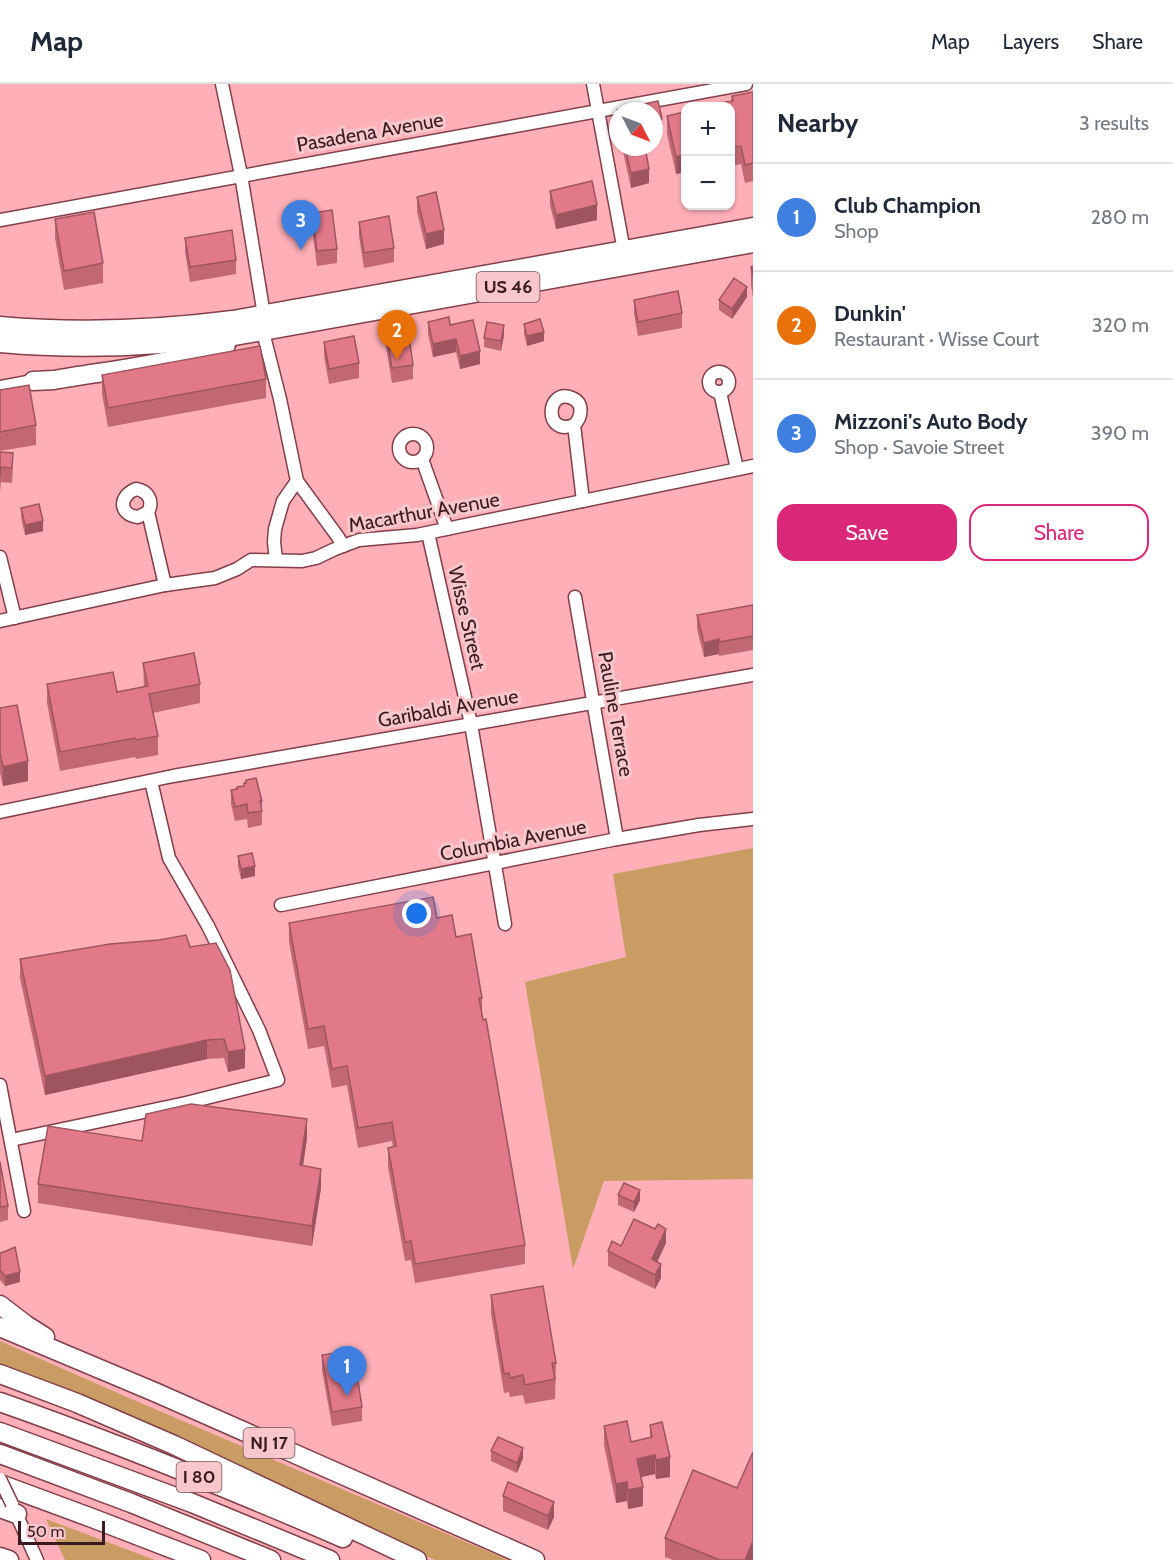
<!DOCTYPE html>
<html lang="en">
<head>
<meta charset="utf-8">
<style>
	body { margin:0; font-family:Cabin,sans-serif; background:#f6f6f7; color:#1f2937 }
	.controls { position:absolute; right:18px; top:18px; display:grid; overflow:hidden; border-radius:12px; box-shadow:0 2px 4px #0004 }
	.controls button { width:54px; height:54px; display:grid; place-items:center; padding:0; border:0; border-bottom:2px solid #e0e1e3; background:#fff; color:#1f2937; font:30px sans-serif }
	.compass { position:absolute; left:609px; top:18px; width:54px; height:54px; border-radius:50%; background:#fff; box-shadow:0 2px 4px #0004; rotate:132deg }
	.scale { position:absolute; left:18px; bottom:15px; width:87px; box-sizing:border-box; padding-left:6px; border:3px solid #3a1c20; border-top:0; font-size:16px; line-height:21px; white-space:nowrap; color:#3a1c20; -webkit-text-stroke:4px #f7c7cb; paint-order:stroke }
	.you { position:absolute; left:417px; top:830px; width:21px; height:21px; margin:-15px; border:4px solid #fff; border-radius:50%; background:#1a73e8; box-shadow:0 0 0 9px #1a73e833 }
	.badge { display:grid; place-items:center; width:39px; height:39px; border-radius:50%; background:#db2777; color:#fff; font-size:20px; font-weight:700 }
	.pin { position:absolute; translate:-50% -50px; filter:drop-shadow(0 2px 3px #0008) }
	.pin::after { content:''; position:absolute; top:32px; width:21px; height:18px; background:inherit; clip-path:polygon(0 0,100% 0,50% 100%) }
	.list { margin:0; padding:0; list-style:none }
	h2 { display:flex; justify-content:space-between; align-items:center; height:78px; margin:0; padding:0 24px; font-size:26px }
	h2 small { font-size:20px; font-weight:400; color:#747a83 }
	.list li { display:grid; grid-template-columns:39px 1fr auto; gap:18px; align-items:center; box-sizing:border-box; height:108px; padding:0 24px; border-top:2px solid #e0e1e3 }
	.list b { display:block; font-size:22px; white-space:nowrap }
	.list p { margin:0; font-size:20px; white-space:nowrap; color:#747a83 }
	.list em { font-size:20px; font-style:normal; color:#747a83 }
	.actions { display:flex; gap:12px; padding:18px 24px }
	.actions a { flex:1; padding:14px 0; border:2px solid #db2777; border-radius:18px; text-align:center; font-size:21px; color:#db2777 }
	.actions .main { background:#db2777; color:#fff }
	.map { position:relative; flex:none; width:753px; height:1476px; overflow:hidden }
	header { display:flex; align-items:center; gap:36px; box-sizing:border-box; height:84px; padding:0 30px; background:#fff; border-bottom:2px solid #e0e1e3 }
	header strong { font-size:28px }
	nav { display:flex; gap:33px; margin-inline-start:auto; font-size:21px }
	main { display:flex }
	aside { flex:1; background:#fff }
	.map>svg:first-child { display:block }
</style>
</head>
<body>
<header>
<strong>Map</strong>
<nav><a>Map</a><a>Layers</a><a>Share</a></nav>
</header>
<main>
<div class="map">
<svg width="753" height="1476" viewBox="0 0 753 1476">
	<rect width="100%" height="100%" fill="#feafb8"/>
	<!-- green -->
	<g fill="#c99c63">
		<polygon points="753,764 753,1095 604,1097 573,1185 525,898 626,873 613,790"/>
		<polygon points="0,1257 129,1314 508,1476 435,1476 369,1446 188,1357 0,1282"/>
		<polygon points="46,1435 155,1476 65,1476"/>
	</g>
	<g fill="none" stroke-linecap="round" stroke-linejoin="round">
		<defs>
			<g id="minor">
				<polyline points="222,0 241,91 264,231"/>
				<polyline points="593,0 624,167"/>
				<polyline points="0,136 746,0"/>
				<polyline points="263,248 280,315 297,397 338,453 343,462"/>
				<circle cx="719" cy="298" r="10"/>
				<polyline points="0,303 33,297"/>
				<polyline points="720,308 737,385"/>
				<path d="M574 341C543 353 546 303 572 314 584 319 582 333 574 341L583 417"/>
				<circle cx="413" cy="364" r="14"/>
				<polyline points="422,375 447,445"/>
				<path d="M148 428 138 433C119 431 118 412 136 405 148 407 154 417 148 428L165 501"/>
				<polyline points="428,449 471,640 505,840"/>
				<polyline points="0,473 15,534"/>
				<polyline points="276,476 274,458 275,445 283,417 297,397"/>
				<polyline points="575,513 617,755"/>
				<polyline points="0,537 165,501 215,494 237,485 251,476 302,477 316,474 335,465 359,456 417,451 753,382"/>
				<polyline points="0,728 173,692 753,591"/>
				<polyline points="281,821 617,755 699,741 753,735"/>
				<polyline points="0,1001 24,1127"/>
				<polyline points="11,1056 186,1019 278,996 259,946 208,842 169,774 151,697"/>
				<polyline points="14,1425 37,1476"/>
			</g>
			<g id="highway">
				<path d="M0 242C78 249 155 246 233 236L753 143"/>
				<path d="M0 259C77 266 153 263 229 253L753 159"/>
				<path d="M33 297 54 296C111 286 171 281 226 261"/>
				<polyline points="0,1221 26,1241 45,1253"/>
				<polyline points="0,1243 157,1309 535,1476"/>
				<polyline points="0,1290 77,1319 174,1361 417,1476"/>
				<path d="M0 1318C116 1359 230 1405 343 1454"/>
				<polyline points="0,1348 192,1419 330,1476"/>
				<polyline points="0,1370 131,1419 271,1476"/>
				<polyline points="0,1400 92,1434 201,1476"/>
				<polyline points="0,1424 17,1430"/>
				<polyline points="0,1473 9,1476"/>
			</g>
		</defs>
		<!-- minor casing -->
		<use href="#minor" stroke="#823f49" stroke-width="15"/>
		<!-- highway casing -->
		<use href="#highway" stroke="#823f49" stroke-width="21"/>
		<!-- minor -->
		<use href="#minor" stroke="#fff" stroke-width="12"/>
		<!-- highway -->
		<use href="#highway" stroke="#fff" stroke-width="18"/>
		<defs>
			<polyline id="minor-bridge" points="0,1395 12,1420"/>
		</defs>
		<!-- minor-bridge casing -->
		<use href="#minor-bridge" stroke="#823f49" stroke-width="15" stroke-linecap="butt"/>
		<!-- minor-bridge -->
		<use href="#minor-bridge" stroke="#fff" stroke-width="12"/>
	</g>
	<!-- wall -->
	<g fill="#c26875">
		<polygon points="753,8 753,97 745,99 741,80 730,82 730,22 732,12"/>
		<polygon points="617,26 662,50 618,27 618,47 617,41"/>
		<polygon points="667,32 686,37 686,88 676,90 667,50"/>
		<polygon points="622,63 645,63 649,99 631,104"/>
		<polygon points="550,107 597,136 556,145 550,121"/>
		<polygon points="417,113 444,160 426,165 417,128"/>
		<polygon points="312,129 337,165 337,179 317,182 312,144"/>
		<polygon points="55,135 103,179 103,199 64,206 55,154"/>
		<polygon points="359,138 394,164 394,178 364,184 359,152"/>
		<polygon points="185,154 236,176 236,190 190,198 185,168"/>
		<polygon points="753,182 753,213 751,202 751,183"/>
		<polygon points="747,213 732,235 719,226 719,216"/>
		<polygon points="634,216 682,229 682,244 638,252 634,230"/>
		<polygon points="428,238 450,241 480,280 460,285 456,268 433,273 428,250"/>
		<polygon points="524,240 544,257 527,262 524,250"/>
		<polygon points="385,242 413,281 413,295 392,299 385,256"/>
		<polygon points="504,251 501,267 484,263 484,254"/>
		<polygon points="324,258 359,279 359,294 329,300 324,272"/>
		<polygon points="102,291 266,295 266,314 108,343 102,310"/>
		<polygon points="0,306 36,341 36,361 0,367"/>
		<polygon points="0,368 13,383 12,399 1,398 0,408"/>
		<polygon points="21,424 43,447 25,451 21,433"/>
		<polygon points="753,521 753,566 719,572 719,570 704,573 697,545 697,531"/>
		<polygon points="143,579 200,600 200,619 153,629 158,652 158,671 136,675 135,673 60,687 47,619 47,600 117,608 144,603"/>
		<polygon points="0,624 28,697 3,702 0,689"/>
		<polygon points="246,696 262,717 262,741 248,744 247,735 235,737 231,720 231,706 244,702 246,699"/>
		<polygon points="238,772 255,792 241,795 238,782"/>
		<polygon points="437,834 456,853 482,914 482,933 525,1161 525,1180 415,1199 411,1176 405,1177 388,1083 388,1064 393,1063 392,1057 358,1064 347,1001 332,1004 324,962 308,965 289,858 289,839"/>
		<polygon points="190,863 245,984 228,988 224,974 207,975 45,1011 20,894 20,875"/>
		<polygon points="307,1054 303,1082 321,1104 312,1162 38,1119 38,1100 142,1057"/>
		<polygon points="0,1078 8,1122 8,1136 0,1138"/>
		<polygon points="618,1111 640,1116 634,1128 618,1121"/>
		<polygon points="666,1159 657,1178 661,1194 655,1205 608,1182 608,1167 621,1162"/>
		<polygon points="0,1169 20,1198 5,1202 0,1196"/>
		<polygon points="491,1211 556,1279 555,1315 525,1320 523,1311 510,1313 509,1308 504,1309 491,1230"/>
		<polygon points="322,1271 362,1323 362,1337 332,1342 322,1286"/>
		<polygon points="650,1341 670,1393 656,1395 655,1390 641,1393 643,1422 628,1425 627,1417 616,1419 604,1361 604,1342 631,1358 650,1354"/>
		<polygon points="491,1367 523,1374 517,1389 491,1377"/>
		<polygon points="737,1404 753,1476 673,1476 665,1473 665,1454"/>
		<polygon points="503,1412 554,1433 548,1446 503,1427"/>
	</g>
	<!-- shaded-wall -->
	<g fill="#9e555f">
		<polygon points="662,35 662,50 654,52 654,37"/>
		<polygon points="686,70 686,88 676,90 676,73"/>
		<polygon points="649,85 649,99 631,104 631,89"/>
		<polygon points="597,121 597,136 556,145 556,131"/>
		<polygon points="444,146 444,160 426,165 426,150"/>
		<polygon points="747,203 747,213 732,235 732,225"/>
		<polygon points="504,241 504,251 501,267 501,257"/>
		<polygon points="544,248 544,257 527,262 527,252"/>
		<polygon points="456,255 456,268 433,273 433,260"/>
		<polygon points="480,267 480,280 460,285 460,272"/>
		<polygon points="43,437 43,447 25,451 25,441"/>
		<polygon points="719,555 719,570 704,573 704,559"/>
		<polygon points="28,677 28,697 3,702 3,683"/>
		<polygon points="255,782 255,792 241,795 241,785"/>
		<polygon points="207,956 207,975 45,1011 45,992"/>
		<polygon points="245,965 245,984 228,988 228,968"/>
		<polygon points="307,1035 307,1054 300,1101 300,1081"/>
		<polygon points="321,1085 321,1104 312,1162 312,1142"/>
		<polygon points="640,1106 640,1116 634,1128 634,1118"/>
		<polygon points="666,1145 666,1159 652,1189 652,1175"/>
		<polygon points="661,1180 661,1194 655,1205 655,1191"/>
		<polygon points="20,1188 20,1198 5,1202 5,1192"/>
		<polygon points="523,1364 523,1374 517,1389 517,1379"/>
		<polygon points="655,1371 655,1390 637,1394 637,1375"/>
		<polygon points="670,1373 670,1393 656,1395 656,1376"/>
		<polygon points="627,1398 627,1417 616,1419 616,1400"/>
		<polygon points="643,1403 643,1422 628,1425 628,1406"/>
		<polygon points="554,1418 554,1433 548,1446 548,1432"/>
		<polygon points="753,1457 753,1476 745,1476"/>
	</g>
	<!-- building -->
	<g fill="#e27988" stroke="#9e555f" stroke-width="1.5">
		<polygon points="753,8 753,79 745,81 741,62 730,64 730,22 713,22 713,20 733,17 732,12"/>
		<polygon points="658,17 662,35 654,37 654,27 618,27 618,32 617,26"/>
		<polygon points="684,28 686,37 686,70 676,73 667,32"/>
		<polygon points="625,63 645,63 649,85 631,89"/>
		<polygon points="592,97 597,121 556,131 550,107"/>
		<polygon points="436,108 444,146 426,150 417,113"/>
		<polygon points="332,126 337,165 317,167 312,129"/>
		<polygon points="94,128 103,179 64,187 55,135"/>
		<polygon points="389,132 394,164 364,169 359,138"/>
		<polygon points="232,146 236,176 190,183 185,154"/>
		<polygon points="753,182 753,194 751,183"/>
		<polygon points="734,194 747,203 732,225 719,216"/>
		<polygon points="678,207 682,229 638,238 634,216"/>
		<polygon points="449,233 450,241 473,236 480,267 460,272 456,255 433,260 428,238"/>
		<polygon points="540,235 544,248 527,252 524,240"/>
		<polygon points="407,238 413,281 392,284 385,242"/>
		<polygon points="487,238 504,241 501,257 484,254"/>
		<polygon points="354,252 359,279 329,285 324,258"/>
		<polygon points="260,262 266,295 108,324 102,291"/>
		<polygon points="29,301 36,341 0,348 0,306"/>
		<polygon points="0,368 13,369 12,384 1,383 0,393"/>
		<polygon points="39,420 43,437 25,441 21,424"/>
		<polygon points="753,521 753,552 719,558 719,555 704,559 697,531"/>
		<polygon points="194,569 200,600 149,610 158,652 136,656 135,654 60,668 47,600 113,588 117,608 148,602 143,579"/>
		<polygon points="17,621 28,677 3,683 0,669 0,624"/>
		<polygon points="256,694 262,717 260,717 262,727 248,729 247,720 235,723 231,706 237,705 237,703 244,702 244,699 246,699 246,696"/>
		<polygon points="252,769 255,782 241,785 238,772"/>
		<polygon points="433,813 437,834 452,831 456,853 471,850 482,914 479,914 483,936 486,935 525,1161 415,1180 411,1157 405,1158 388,1064 396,1062 392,1038 358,1044 347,982 332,985 324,942 308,945 289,839"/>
		<polygon points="186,851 190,863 216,859 230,886 245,965 228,968 224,955 207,956 45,992 20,875 110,860 159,856"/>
		<polygon points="191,1020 307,1035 300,1081 321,1085 312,1142 38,1100 48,1042 142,1057 146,1030"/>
		<polygon points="0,1078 8,1122 0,1123"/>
		<polygon points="624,1099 640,1106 634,1118 618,1111"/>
		<polygon points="634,1135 655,1145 658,1140 666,1145 652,1175 661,1180 655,1191 608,1167 612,1157 621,1162"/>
		<polygon points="15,1163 20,1188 5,1192 0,1186 0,1169 6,1167"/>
		<polygon points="543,1202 556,1279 552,1279 555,1295 525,1301 523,1291 510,1294 509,1289 504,1290 491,1211"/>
		<polygon points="353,1266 362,1323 332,1328 322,1271"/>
		<polygon points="627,1337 631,1358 652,1353 650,1341 662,1338 670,1373 656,1376 655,1371 637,1375 643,1403 628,1406 627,1398 616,1400 604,1342"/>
		<polygon points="498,1353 523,1364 517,1379 491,1367"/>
		<polygon points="753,1368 753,1457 745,1476 720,1476 665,1454 693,1386 737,1404"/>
		<polygon points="508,1398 554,1418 548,1432 503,1412"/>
	</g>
	<g text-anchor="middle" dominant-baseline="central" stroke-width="6" stroke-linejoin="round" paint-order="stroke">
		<!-- shield labels -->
		<g fill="#f7c7cb" stroke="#734f53" stroke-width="1.5">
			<rect x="476.5" y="188" width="63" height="30" rx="4.5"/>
			<rect x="243.5" y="1344" width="51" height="30" rx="4.5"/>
			<rect x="176.5" y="1378" width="45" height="30" rx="4.5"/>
		</g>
		<g font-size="18" font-weight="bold" fill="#3a1c20">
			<text x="508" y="203">US 46</text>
			<text x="269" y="1359">NJ 17</text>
			<text x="199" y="1393">I 80</text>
		</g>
		<!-- street labels -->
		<g font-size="20" fill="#3a1c20" stroke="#f7c7cb">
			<text transform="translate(370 48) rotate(-10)">Pasadena Avenue</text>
			<text transform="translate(424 428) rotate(-10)">Macarthur Avenue</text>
			<text transform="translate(467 534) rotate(77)">Wisse Street</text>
			<text transform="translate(448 624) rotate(-10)">Garibaldi Avenue</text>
			<text transform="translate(616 630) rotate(80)">Pauline Terrace</text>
			<text transform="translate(513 756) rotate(-11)">Columbia Avenue</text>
		</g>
	</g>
</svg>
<div class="controls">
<button>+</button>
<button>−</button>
</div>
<svg class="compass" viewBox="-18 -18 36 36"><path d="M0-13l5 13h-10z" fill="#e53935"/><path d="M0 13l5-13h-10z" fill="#747a83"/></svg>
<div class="scale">50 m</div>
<div class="you"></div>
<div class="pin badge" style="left:347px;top:1312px;background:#3f7fe0">1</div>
<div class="pin badge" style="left:397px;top:276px;background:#e8710a">2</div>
<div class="pin badge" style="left:301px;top:166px;background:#3f7fe0">3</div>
</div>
<aside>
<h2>Nearby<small>3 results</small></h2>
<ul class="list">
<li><span class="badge" style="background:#3f7fe0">1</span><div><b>Club Champion</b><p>Shop</p></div><em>280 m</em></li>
<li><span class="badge" style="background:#e8710a">2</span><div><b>Dunkin'</b><p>Restaurant · Wisse Court</p></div><em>320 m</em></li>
<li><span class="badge" style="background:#3f7fe0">3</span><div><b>Mizzoni's Auto Body</b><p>Shop · Savoie Street</p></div><em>390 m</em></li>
</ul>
<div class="actions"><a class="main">Save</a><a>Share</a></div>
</aside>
</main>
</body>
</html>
